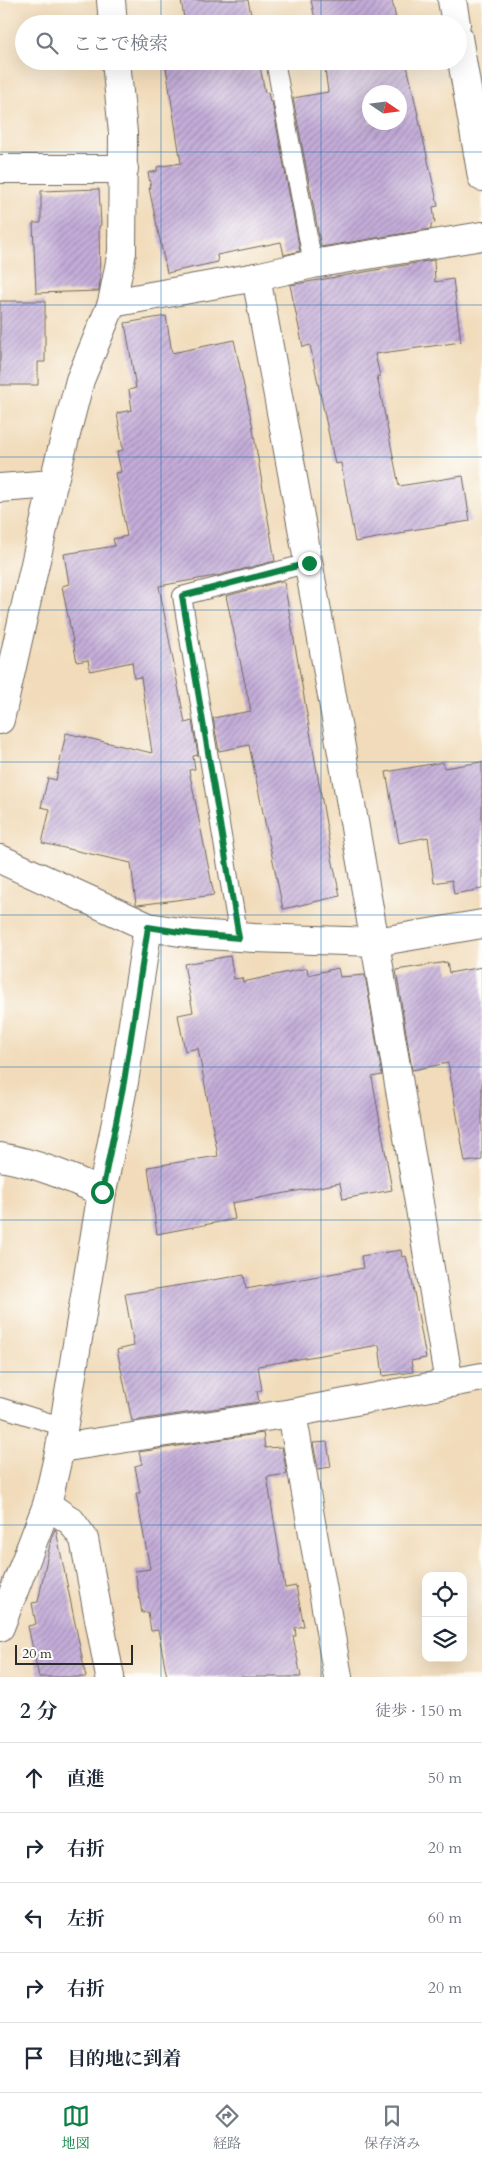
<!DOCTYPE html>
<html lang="ja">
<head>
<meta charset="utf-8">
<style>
	body { margin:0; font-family:Cardo,"Noto Serif JP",serif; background:#f2f2f3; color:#1f2937 }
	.controls { position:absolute; right:15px; bottom:15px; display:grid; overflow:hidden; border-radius:10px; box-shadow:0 5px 20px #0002 }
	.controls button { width:45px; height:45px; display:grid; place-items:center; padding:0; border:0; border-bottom:1px solid #e0e1e3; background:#fff; color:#1f2937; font:25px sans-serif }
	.compass { position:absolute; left:362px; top:85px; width:45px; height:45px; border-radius:50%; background:#fff; box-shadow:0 5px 20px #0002; rotate:103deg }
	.scale { position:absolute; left:15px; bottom:12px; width:118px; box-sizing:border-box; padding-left:5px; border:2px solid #2b2b2b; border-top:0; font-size:14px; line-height:18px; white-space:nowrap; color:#2b2b2b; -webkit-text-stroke:4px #fdfcf7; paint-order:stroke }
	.stop { position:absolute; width:15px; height:15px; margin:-11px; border:4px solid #0b8043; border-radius:50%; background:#fff }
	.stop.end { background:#0b8043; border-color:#fff; box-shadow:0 1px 5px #0008 }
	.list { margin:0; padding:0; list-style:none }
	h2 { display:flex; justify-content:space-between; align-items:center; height:65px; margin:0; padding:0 20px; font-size:21px }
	h2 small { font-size:16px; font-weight:400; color:#747a83 }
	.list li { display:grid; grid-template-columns:32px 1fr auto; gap:15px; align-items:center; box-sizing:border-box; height:70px; padding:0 20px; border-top:1px solid #e0e1e3 }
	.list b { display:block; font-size:19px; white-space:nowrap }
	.list em { font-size:16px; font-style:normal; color:#747a83 }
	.icon { flex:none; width:28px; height:28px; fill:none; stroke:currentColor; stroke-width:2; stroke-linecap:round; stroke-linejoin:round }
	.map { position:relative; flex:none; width:482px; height:1677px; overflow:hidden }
	.search { position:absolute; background:#fff; box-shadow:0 5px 20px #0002; left:15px; right:15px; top:15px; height:55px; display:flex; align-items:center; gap:12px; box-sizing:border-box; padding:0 18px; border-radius:28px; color:#747a83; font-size:19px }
	.sheet { height:415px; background:#fff }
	nav { display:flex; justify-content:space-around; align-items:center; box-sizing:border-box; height:70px; border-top:1px solid #e0e1e3; background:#fff; font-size:14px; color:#747a83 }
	nav a { display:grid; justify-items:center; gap:2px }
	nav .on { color:#0b8043 }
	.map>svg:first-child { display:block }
</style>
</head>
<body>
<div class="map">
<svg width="482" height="1677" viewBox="0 0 482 1677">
	<defs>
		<pattern id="building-hatch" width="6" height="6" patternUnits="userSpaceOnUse" patternTransform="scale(1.25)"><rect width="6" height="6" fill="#c4add9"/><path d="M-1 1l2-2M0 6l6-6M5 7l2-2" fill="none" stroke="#9f8db0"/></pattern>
	</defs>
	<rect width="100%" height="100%" fill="#fdfcf7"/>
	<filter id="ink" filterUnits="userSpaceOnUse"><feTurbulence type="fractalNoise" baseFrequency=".02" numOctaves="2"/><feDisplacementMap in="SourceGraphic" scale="10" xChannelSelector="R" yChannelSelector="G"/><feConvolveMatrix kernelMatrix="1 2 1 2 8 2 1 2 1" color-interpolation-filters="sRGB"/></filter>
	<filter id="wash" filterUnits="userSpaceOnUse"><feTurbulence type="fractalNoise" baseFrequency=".0096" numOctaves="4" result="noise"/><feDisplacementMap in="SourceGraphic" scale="20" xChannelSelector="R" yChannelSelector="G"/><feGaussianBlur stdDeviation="1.12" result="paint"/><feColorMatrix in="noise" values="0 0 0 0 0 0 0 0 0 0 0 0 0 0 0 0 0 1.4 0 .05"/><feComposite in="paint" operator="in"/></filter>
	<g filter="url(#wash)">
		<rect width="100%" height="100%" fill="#f1dbba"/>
		<g id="blocks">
			<!-- building -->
			<g fill="url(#building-hatch)" fill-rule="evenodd">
				<polygon points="181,0 248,0 253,24 185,24"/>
				<polygon points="311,0 392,0 397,24 316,24"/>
				<polygon points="165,61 259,61 265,93 268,92 270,102 272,102 300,251 284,255 281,242 217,255 218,262 167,273 149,188 151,188 148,173 157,171 157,167 181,163"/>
				<path d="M324 61H406L438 206 433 207 435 223 431 224V229L321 247 293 98 328 92ZM370 92H400V122H370Z"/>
				<polygon points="99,189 101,225 99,226 100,281 99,291 36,293 33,223 41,223 41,191"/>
				<polygon points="434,260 435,282 453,279 461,342 375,354 380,376 377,376 399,486 463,476 470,521 405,531 405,533 355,542 341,463 335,464 310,345 303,347 290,285"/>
				<polygon points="0,301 45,301 45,362 38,362 38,385 0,385"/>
				<polygon points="166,316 172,353 234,340 252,423 275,561 221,575 159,586 185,723 192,721 198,755 193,756 195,769 189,770 214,895 138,905 136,904 131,863 42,843 50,809 41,807 48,778 56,780 66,733 152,753 141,677 134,678 132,662 90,671 88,660 77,662 62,586 69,584 64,554 115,546 113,539 127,536 115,473 121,472 117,452 123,450 117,413 132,410 129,390 136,388 125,323"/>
				<polygon points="278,582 284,582 332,858 340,896 283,909 249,745 219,751 213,718 251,711 226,596"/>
				<polygon points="443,762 444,768 482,762 482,889 454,894 452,880 434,883 428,837 399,843 386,772"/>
				<polygon points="230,956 234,979 242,978 243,982 307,968 308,975 338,968 340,977 365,975 382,1075 372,1077 392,1190 343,1199 340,1183 232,1203 235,1219 157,1234 148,1167 218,1156 198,1048 185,1051 178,1015 193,1012 184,964"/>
				<polygon points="447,962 449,973 482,967 482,1160 465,1162 448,1063 412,1070 396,970"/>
				<polygon points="401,1250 402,1257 406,1256 412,1281 426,1358 411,1361 413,1372 383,1376 379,1345 258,1366 262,1390 257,1391 259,1402 132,1421 117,1350 134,1346 125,1294 244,1275 246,1289 363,1268 361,1256"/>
				<polygon points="263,1433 265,1448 282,1447 287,1474 267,1477 285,1588 296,1586 304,1626 295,1628 296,1636 293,1636 301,1677 167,1677 158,1630 151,1631 148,1612 142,1613 135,1571 150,1569 136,1493 140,1493 135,1466 142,1464 139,1452"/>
				<polygon points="327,1442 331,1467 318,1469 313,1443"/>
				<polygon points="55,1529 56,1530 86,1677 39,1677 28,1626 36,1624 32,1603 38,1602 51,1539"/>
			</g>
		</g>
	</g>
	<g filter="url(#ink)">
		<use href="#blocks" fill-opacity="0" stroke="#70695d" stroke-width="1"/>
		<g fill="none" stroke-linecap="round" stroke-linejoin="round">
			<defs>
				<g id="service">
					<polyline points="276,66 313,264"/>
					<polyline points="239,938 182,596 309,563"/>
					<polyline points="0,1407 64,1427"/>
				</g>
				<g id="minor">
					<polyline points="111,0 113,24"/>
					<polyline points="0,169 124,169"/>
					<path d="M256 277C325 645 388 1014 449 1383"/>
					<polyline points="112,303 256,277 313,264 482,236"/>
					<polyline points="0,488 53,484"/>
					<polyline points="0,720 53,484 80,380 112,303 122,252 123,133 116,61"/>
					<polyline points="0,859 148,927 193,934 254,938 376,942 482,924"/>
					<path d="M0 1157C36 1163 69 1177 102 1192"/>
					<polyline points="292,1413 338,1677"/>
					<polyline points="60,1448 292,1413 482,1377"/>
					<polyline points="47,1505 71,1521 84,1539 110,1677"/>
					<polyline points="0,1627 47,1505 60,1448 102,1192 124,1082 148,927"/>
				</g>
				<g id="tertiary">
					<polyline points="452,0 456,24"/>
					<polyline points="458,37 482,177"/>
				</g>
			</defs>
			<!-- service casing -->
			<use href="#service" stroke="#70695d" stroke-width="20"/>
			<!-- minor casing -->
			<use href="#minor" stroke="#70695d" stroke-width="30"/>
			<!-- tertiary casing -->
			<use href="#tertiary" stroke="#70695d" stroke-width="30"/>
			<!-- service -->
			<use href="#service" stroke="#fff" stroke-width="18"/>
			<!-- minor -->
			<use href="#minor" stroke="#fff" stroke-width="28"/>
			<!-- tertiary -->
			<use href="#tertiary" stroke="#fff" stroke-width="28"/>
		</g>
	</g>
	<g fill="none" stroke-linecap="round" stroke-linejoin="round" filter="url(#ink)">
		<!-- route -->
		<polyline stroke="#0b8043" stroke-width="6" points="102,1192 124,1082 148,927 193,934 239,938 182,596 309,563"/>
	</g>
	<!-- grid -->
	<path fill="none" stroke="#1f6fb2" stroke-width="1" stroke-opacity="0.55" d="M161 0V24M321 0V24M161 61V1677M321 61V1677M0 152H482M0 305H482M0 457H482M0 610H482M0 762H482M0 915H482M0 1067H482M0 1220H482M0 1372H482M0 1525H482"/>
</svg>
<div class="controls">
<button><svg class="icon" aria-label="locate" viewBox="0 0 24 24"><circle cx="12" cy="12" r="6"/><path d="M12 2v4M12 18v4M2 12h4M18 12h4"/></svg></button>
<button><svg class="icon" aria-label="layers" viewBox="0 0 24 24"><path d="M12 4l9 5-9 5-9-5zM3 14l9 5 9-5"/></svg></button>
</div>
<svg class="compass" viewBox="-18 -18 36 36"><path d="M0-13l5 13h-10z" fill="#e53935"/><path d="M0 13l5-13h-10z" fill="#747a83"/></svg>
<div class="scale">20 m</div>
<div class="stop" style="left:102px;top:1192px"></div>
<div class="stop end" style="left:309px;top:563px"></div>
<div class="search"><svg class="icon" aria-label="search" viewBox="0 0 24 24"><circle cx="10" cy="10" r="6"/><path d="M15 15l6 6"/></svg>ここで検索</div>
</div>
<section class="sheet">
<h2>2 分<small>徒歩 · 150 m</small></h2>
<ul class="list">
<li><svg class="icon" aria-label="ahead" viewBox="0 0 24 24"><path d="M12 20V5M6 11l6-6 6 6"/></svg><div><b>直進</b></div><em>50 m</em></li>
<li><svg class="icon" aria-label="right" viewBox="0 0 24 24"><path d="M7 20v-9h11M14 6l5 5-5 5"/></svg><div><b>右折</b></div><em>20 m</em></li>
<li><svg class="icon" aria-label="left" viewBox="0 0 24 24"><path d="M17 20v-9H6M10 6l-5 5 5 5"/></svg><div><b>左折</b></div><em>60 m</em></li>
<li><svg class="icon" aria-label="right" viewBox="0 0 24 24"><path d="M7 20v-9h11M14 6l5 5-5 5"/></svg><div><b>右折</b></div><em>20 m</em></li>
<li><svg class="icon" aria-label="arrive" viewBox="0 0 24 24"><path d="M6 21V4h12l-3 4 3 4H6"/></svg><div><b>目的地に到着</b></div></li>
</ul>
</section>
<nav>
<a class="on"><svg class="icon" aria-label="map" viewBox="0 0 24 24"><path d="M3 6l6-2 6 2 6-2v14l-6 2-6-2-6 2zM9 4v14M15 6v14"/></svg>地図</a>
<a><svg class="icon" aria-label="directions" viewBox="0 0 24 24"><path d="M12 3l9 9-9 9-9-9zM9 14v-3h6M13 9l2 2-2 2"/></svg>経路</a>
<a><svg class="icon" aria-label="saved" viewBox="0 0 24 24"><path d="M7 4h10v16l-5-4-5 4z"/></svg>保存済み</a>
</nav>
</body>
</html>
